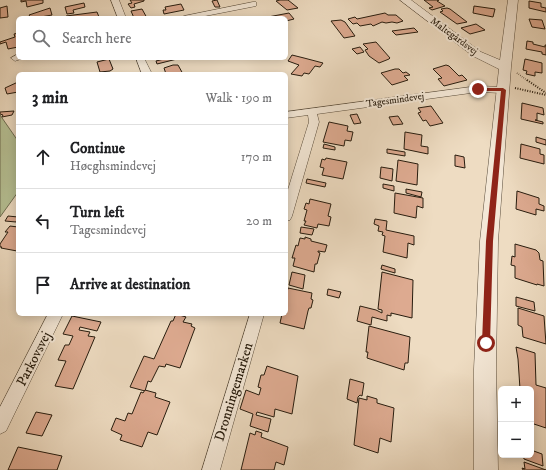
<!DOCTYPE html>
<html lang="en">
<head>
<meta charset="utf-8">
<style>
	body { margin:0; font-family:"IM FELL DW Pica",serif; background:#f2f2f2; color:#202124 }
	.controls { position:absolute; right:12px; bottom:12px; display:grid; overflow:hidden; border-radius:6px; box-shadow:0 2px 10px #0003 }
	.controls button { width:36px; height:36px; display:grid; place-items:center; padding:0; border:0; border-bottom:1px solid #e0e0e0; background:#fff; color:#202124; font:20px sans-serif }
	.stop { position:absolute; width:12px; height:12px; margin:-9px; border:3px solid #8f2418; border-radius:50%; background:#fff }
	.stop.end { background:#8f2418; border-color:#fff; box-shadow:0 1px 4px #0008 }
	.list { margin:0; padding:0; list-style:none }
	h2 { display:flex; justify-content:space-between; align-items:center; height:52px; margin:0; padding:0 16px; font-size:17px }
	h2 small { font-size:13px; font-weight:400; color:#757577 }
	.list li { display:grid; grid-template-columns:26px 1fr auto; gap:12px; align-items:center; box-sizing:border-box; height:64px; padding:0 16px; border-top:1px solid #e0e0e0 }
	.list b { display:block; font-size:15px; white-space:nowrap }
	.list p { margin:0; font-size:13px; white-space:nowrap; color:#757577 }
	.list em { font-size:13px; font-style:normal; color:#757577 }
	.icon { flex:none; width:22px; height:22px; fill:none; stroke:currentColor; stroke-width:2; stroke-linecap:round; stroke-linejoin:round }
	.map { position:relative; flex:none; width:546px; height:470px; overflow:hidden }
	.search { position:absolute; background:#fff; box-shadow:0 2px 10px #0003; left:16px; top:16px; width:272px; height:44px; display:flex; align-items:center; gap:10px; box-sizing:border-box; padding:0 14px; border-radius:6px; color:#757577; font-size:15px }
	.panel { position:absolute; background:#fff; box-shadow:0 2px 10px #0003; left:16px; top:72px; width:272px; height:244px; border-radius:6px }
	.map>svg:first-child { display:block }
</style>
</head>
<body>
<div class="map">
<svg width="546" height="470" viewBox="0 0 546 470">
	<rect width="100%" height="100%" fill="#eedcc2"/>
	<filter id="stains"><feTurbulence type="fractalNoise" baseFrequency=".005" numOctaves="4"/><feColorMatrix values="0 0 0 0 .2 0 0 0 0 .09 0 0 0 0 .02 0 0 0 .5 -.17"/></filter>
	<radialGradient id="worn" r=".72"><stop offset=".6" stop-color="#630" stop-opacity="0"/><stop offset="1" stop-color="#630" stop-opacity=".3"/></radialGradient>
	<!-- green -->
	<polygon fill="#b6c195" stroke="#6e6e52" points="0,115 18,141 18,192 0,217"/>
	<!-- building -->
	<g fill="#ddaa90" stroke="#271c0e">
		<polygon points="21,0 43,0 43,3 27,7 26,1 21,2"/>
		<polygon points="130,0 144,0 144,1 134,4 135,7 131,8 128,4 132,3"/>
		<polygon points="217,0 220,7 215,7 212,1"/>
		<polygon points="280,0 288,0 298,8 287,10 276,1"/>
		<polygon points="424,0 439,0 437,1 445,6 432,10 429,8 433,7"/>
		<polygon points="529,1 541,3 541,7 546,8 546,12 529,8"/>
		<polygon points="84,3 85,7 73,10 74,13 67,14 65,7"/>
		<polygon points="181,4 184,10 164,14 163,10 166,10 165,7"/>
		<polygon points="7,6 8,17 0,18 0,8"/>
		<polygon points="474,6 495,9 493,17 473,13"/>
		<polygon points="50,8 52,15 35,18 31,18 29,15"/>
		<polygon points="447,8 450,9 467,22 457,24 440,12 443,11 441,9"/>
		<polygon points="142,9 147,18 134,18 131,11"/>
		<polygon points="97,12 99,17 94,18 66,18 66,16"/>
		<polygon points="289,13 294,19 286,21 286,18 269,18 268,17"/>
		<polygon points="385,13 388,15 396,15 403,21 397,23 392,22 386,23 382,22 373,26 371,24 360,26 357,23 353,24 348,19 355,17 357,19"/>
		<polygon points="529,19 542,20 545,29 532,27"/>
		<polygon points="341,20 345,22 355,36 344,38 331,21"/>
		<polygon points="476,24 485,30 470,34 461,28"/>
		<polygon points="414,28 418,32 396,35 392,31"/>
		<polygon points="18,33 18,47 8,49 6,42 0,44 0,42 15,37 14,34"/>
		<polygon points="527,41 533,42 533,44 545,47 545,45 546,45 546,55 542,54 542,52 526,49"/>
		<polygon points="376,42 390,58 389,59 379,63 369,56 365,50 368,49 363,44"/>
		<polygon points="360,47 364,52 357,54 352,49"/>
		<polygon points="292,55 304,58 323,63 320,67 315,66 309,74 304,73 302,76 291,74 299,65 288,61"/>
		<polygon points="168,58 177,59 157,64 156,61"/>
		<polygon points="109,59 113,69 110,71 100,72 97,62"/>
		<polygon points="525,59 542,63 542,73 535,72 535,76 526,74 527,71 523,70"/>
		<polygon points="173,65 178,65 183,74 166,74 164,68"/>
		<polygon points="446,65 449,66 459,76 462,75 467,80 444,86 438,79 442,78 433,69"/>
		<polygon points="395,69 399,69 403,73 406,72 410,75 404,76 408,80 392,85 381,73"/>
		<polygon points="18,82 18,92 7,94 5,88"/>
		<polygon points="522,103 543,108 544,115 537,113 537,120 535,120 543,122 543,124 521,119"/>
		<polygon points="431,106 443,123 430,126 426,120 423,121 418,113 421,112 418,108"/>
		<polygon points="14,111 12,115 2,117 3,115 0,114 0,112"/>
		<polygon points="357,114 361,123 354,124 350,115"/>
		<polygon points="398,116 403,124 393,125 389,117"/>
		<polygon points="329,122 348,126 347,131 353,132 351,141 345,140 344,146 323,142"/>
		<polygon points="405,132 422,135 421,146 428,147 428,154 404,149"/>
		<polygon points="536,137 546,140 546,145 536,142"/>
		<polygon points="324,144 335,147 335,150 323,148"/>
		<polygon points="521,144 540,149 540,154 544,155 544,164 520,158"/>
		<polygon points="387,149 405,152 405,156 387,153"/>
		<polygon points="455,155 464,157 465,168 455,166"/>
		<polygon points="326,158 347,162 343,179 322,175 324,168 320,167 322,159 325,160"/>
		<polygon points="398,160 418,164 417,185 396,181"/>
		<polygon points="381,167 393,169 392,181 380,178"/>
		<polygon points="307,179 326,183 325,187 306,183"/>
		<polygon points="383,184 394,186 394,191 383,188"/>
		<polygon points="406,189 422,192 421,197 406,193"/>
		<polygon points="517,191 539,198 539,204 544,206 544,211 536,209 536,215 516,209"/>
		<polygon points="395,193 423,198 423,208 417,206 416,218 394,213"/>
		<polygon points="310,199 331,204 328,216 331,217 329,226 318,224 317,228 304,225 306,221 304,221 307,210 304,209 306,203 309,204"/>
		<polygon points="8,216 18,217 18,218 16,222 5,221"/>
		<polygon points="375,219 387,221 386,230 414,236 414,245 408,243 407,258 383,252 385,236 382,235 383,232 378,231 379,226 374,224"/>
		<polygon points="10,226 18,227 17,251 1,248 2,247 0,247 0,244 8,232 5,232"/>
		<polygon points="301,227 314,229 312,235 300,233"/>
		<polygon points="305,237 311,239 311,241 327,245 325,252 318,251 318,252 320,253 317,264 315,264 314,272 293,266 295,258 292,258 296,245 298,246 300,238 305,239"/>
		<polygon points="515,244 536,250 539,253 540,260 543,261 544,286 537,284 537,285 515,278 515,266 511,265 512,256 515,257"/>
		<polygon points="382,265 395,269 395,273 381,269"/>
		<polygon points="292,272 305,275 303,289 289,285"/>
		<polygon points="382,272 413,280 412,318 391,313 391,316 387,315 387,321 372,317 371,325 357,321 360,306 376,310 382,313 382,310 378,309"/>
		<polygon points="288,288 312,293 311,299 313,300 311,308 309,308 308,311 304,329 280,323 282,314 286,314 286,297"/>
		<polygon points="328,289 341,292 339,298 327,295"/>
		<polygon points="516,297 534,302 535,311 516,306"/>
		<polygon points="518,308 544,316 546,344 523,337 522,327 518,325"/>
		<polygon points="176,314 186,317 183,322 192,324 191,326 195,328 180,368 166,364 165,367 159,366 151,382 148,381 145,391 130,387 144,356 154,359 171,321 173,321"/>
		<polygon points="72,316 101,322 97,331 80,327 79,330 90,332 88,336 95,337 73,389 55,386 66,361 58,360 65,345 69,345 73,336 63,334"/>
		<polygon points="369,326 410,337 408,363 405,363 404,370 367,358 368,352 366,352"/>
		<polygon points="516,347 535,353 536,385 546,388 546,428 531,423 531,389 520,389 518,359"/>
		<polygon points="267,366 298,376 292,414 275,409 274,417 257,412 256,415 271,419 268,432 250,426 253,414 240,409 246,390 259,395 261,388 258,387 261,375 264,375"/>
		<polygon points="350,379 364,383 362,396 360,395 358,397 357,403 347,399"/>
		<polygon points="145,390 156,393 155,397 170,402 157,435 148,432 142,447 120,440 122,435 111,430 116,418 125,421 128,413 132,414 141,392 143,393"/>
		<polygon points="367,396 377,399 377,403 394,408 391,442 380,438 378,453 354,445 359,398 367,400"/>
		<polygon points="36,412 52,415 42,436 26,433"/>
		<polygon points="256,431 262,433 261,437 288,447 284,465 276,462 274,470 241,470 250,433 255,435"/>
		<polygon points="18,447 62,456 57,470 8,470"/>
		<polygon points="531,450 542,454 543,466 524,459 523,455 531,455"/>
		<polygon points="524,462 546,470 523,470 522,468 525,469"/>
	</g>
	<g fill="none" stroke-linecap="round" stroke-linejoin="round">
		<defs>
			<g id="minor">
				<polygon points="111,0 119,0 126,18 118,18"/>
				<polygon points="253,2 256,2 256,6 195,18 180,18 184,16"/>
				<polygon points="18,54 18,58 21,59 15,61 11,58"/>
				<polygon points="136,58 144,58 152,74 142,74"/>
				<polygon points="478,86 503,87 508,90 503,93 478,92 317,114 319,122 292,216 290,220 286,221 286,196 309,122 308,115 286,118 286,112"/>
				<polygon points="48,314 63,314 6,431 0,434 0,407"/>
				<polygon points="250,314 264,314 220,470 202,470"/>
			</g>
			<polygon id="tertiary" points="400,0 411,0 481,52 500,60 508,0 518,0 511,67 498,241 496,369 498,470 474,470 474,369 480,241 499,69 473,56"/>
		</defs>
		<!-- minor casing -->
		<use href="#minor" stroke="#594c3b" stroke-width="1"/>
		<!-- tertiary casing -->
		<use href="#tertiary" stroke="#594c3b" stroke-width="1"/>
		<!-- path-far1 -->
		<polyline stroke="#271c0e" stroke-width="1.5" stroke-dasharray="0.5 1.5" stroke-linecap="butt" points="517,73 528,81"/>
		<!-- path -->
		<g stroke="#271c0e" stroke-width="2" stroke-dasharray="1 1.5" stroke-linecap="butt">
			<polyline points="527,80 546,93"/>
			<polyline points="515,88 546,95"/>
		</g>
		<!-- minor -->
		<use href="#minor" fill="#f4e8d7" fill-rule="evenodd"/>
		<!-- tertiary -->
		<use href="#tertiary" fill="#f4e8d7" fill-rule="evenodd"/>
	</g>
	<!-- route -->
	<polygon fill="#8f2418" points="477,88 503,88 506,90 493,241 490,343 486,347 482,343 486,241 501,91 478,91"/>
	<g text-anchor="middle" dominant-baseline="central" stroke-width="4" stroke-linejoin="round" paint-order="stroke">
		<!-- far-street labels -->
		<g font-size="10" fill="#271c0e" stroke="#f4e8d7">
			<text transform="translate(454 36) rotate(36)">Maltegårdsvej</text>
			<text transform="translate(395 100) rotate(-8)">Tagesmindevej</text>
		</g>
		<!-- near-street labels -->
		<g font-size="14" fill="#271c0e" stroke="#f4e8d7">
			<text transform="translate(34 359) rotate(-63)">Parkovsvej</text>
			<text transform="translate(234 392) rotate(-73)">Dronningemarken</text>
		</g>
	</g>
	<rect width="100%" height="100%" filter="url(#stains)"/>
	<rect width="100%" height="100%" fill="url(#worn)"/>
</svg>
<div class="controls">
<button>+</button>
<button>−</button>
</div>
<div class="stop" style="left:486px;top:343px"></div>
<div class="stop end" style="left:478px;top:89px"></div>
<div class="search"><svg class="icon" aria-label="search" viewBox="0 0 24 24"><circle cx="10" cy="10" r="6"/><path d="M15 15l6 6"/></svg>Search here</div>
<section class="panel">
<h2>3 min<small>Walk · 190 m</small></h2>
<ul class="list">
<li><svg class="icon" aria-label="ahead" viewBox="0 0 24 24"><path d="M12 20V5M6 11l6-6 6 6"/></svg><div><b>Continue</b><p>Høeghsmindevej</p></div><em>170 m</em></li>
<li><svg class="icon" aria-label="left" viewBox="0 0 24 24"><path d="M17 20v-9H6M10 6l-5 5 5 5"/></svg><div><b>Turn left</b><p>Tagesmindevej</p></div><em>20 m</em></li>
<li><svg class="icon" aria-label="arrive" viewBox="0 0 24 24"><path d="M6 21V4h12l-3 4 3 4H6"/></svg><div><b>Arrive at destination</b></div></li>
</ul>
</section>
</div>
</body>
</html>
